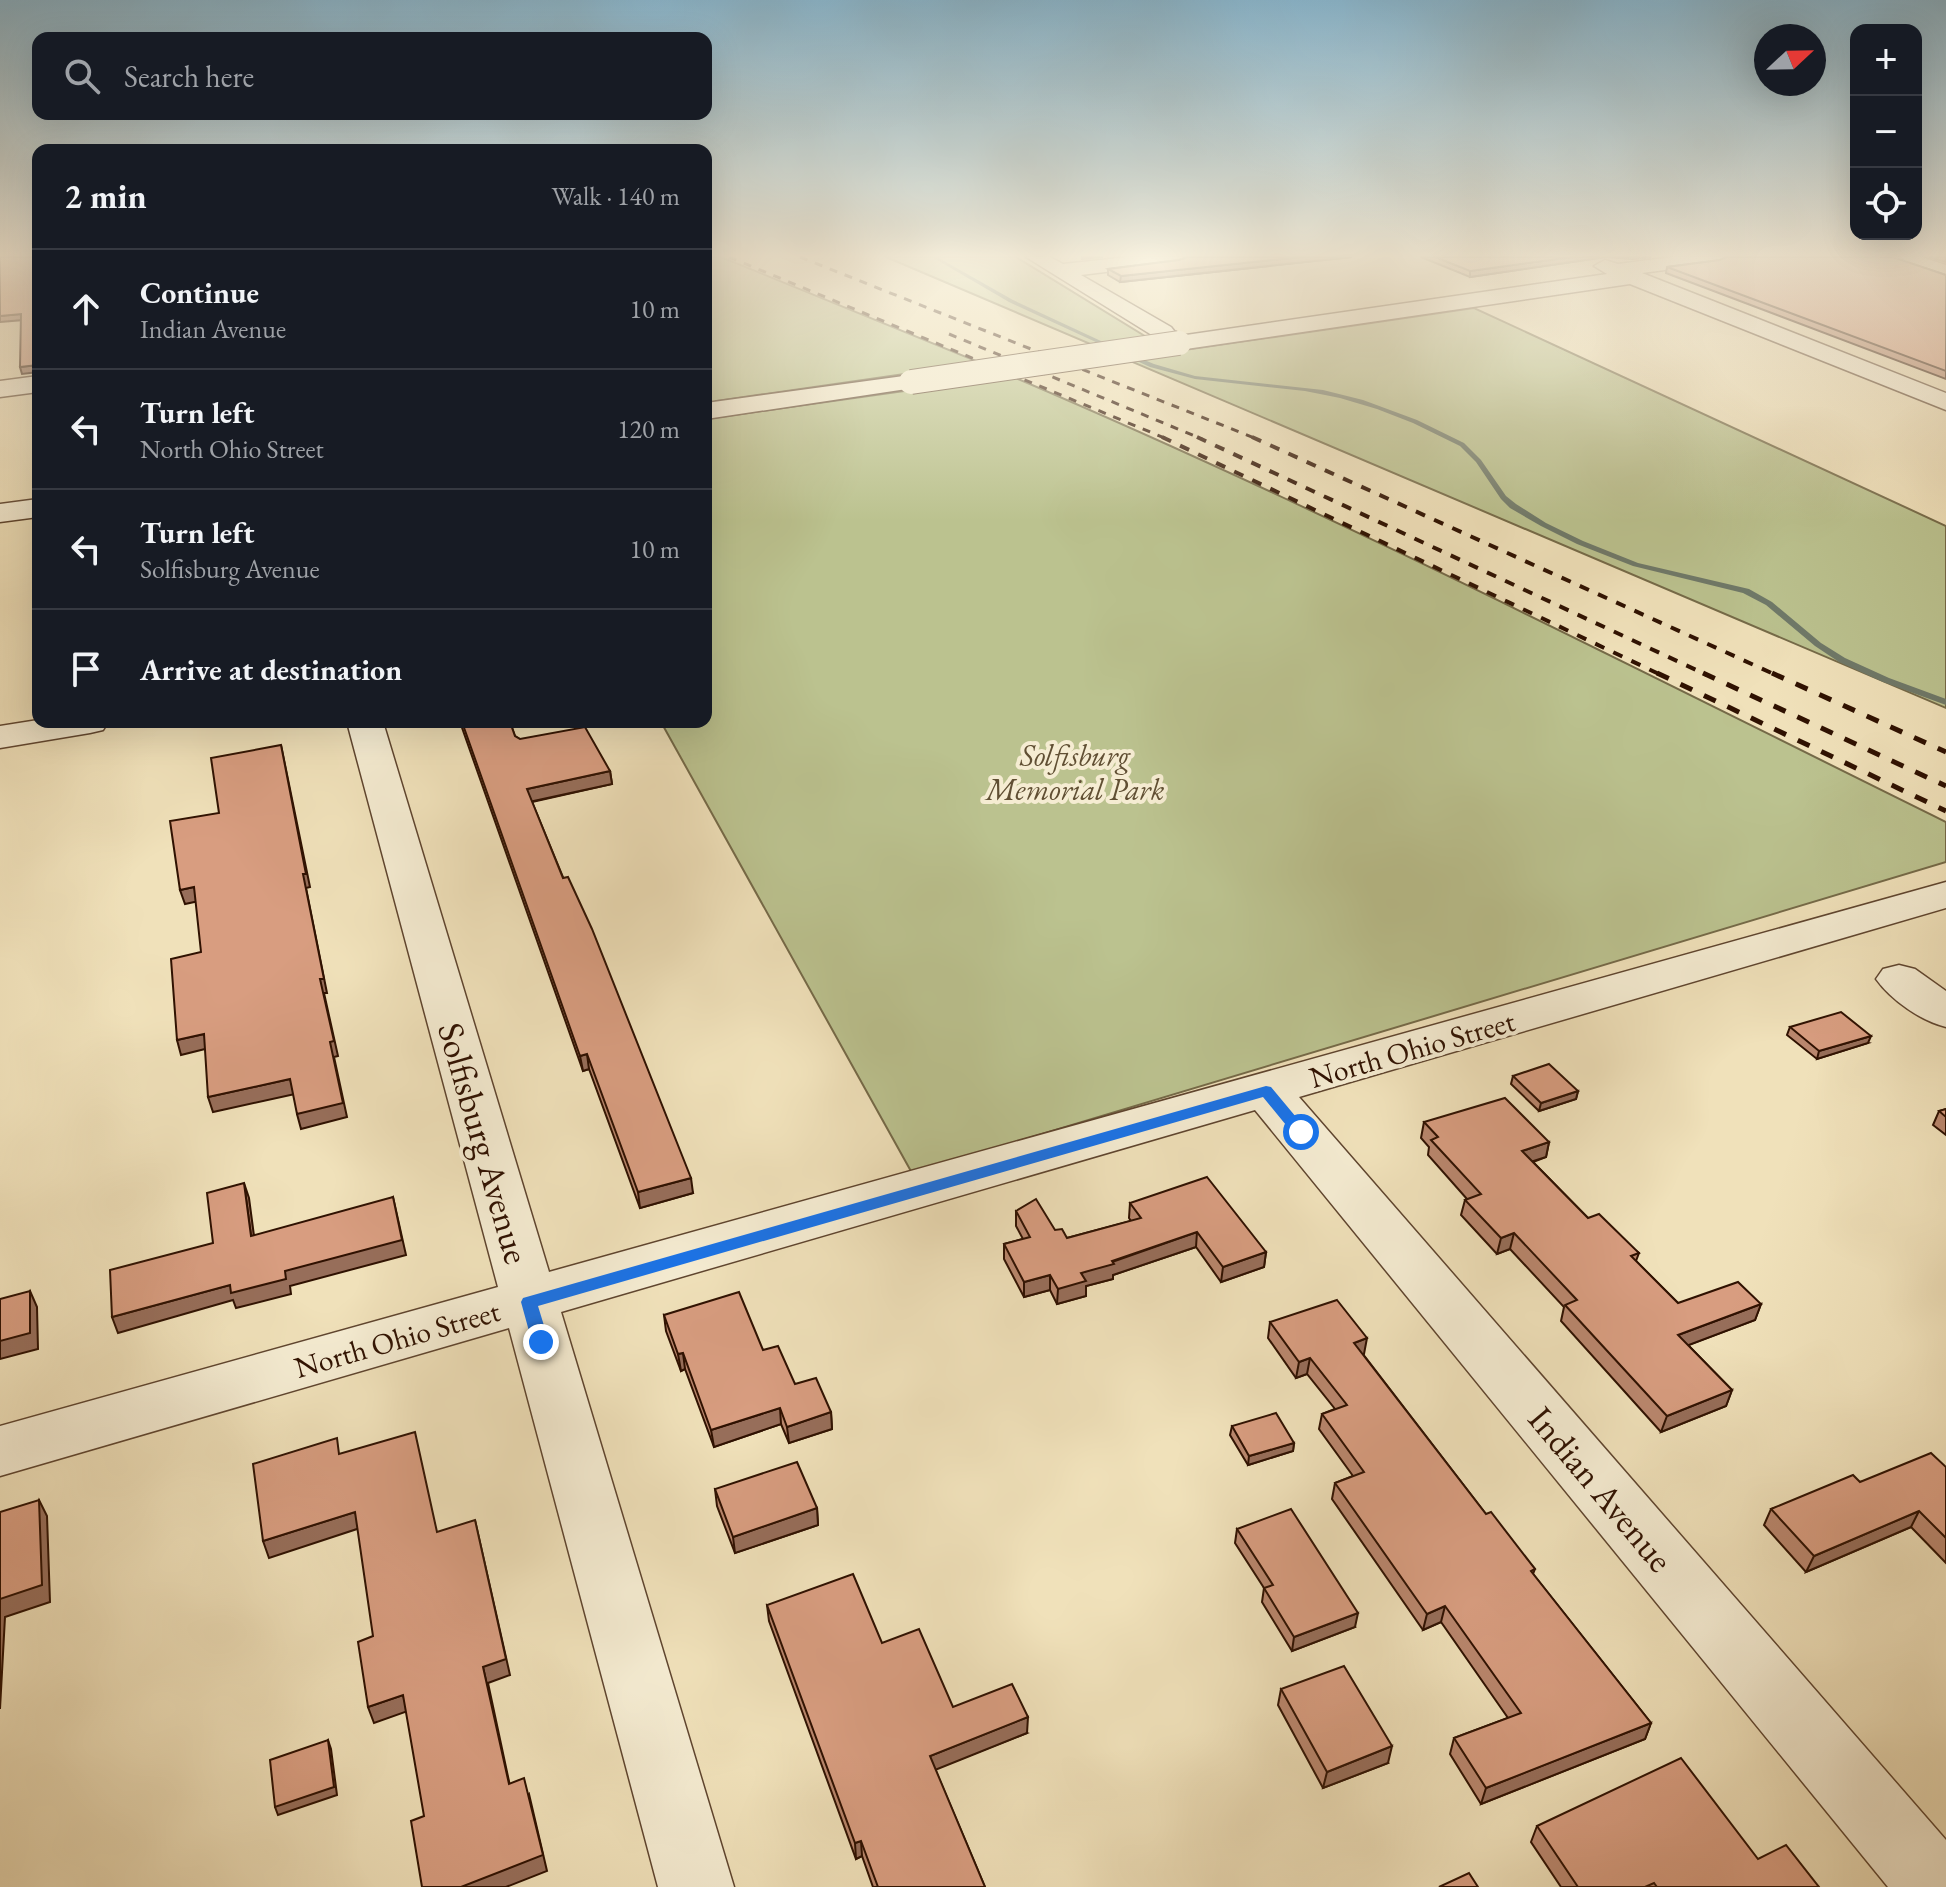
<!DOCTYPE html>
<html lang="en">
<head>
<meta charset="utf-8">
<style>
	body { margin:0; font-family:"EB Garamond",serif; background:#20242c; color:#f1f3f6 }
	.controls { position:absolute; right:24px; top:24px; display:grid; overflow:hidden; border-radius:16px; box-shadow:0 8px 32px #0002 }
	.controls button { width:72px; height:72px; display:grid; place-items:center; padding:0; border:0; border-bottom:2px solid #363941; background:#171b24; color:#f1f3f6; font:40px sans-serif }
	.compass { position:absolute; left:1754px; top:24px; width:72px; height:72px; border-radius:50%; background:#171b24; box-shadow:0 8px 32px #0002; rotate:68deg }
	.stop { position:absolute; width:24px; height:24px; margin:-18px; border:6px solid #1a73e8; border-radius:50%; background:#fff }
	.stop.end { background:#1a73e8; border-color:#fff; box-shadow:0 2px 8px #0008 }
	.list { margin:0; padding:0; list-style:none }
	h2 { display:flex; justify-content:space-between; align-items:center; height:104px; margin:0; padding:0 32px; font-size:34px }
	h2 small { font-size:26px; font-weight:400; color:#9ea1a6 }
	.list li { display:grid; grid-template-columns:52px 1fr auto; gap:24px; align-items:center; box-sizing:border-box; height:120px; padding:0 32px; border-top:2px solid #363941 }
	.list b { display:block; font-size:30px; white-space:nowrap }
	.list p { margin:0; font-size:26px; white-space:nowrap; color:#9ea1a6 }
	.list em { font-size:26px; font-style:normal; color:#9ea1a6 }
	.icon { flex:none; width:44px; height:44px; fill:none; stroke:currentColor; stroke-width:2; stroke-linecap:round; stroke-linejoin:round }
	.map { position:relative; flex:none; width:1946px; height:1887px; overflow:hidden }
	.search { position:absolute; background:#171b24; box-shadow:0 8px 32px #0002; left:32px; top:32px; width:680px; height:88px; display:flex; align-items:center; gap:20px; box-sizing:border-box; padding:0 28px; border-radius:16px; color:#9ea1a6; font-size:30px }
	.panel { position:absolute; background:#171b24; box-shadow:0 8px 32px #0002; left:32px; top:144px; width:680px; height:584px; border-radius:16px }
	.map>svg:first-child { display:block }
</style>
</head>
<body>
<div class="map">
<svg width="1946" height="1887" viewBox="0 0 1946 1887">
	<rect width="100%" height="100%" fill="#f0e1ba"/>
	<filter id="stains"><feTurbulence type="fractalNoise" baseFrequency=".0025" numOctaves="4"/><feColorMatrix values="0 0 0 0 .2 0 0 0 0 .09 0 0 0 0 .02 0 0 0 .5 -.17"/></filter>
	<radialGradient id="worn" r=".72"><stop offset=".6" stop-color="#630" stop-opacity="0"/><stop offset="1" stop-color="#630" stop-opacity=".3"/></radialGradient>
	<!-- green -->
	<g fill="#bbc28f" stroke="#756a48" stroke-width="2">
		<polygon points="706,257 721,257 981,363 716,401 717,405 706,406"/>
		<polygon points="886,257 1016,257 1171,352 1474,308 1946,526 1946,708"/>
		<path d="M1011 376C1329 511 1636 669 1946 822V862L912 1173 661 722H706V419Z"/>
	</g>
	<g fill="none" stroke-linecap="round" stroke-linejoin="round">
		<!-- stream -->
		<g fill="#6f7969" fill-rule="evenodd">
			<polygon points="932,257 937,257 1013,300 1116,348 1111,349 1009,302"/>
			<polygon points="1126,354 1130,354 1154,364 1195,376 1323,390 1363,400 1417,420 1464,443 1481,460 1506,496 1516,504 1546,523 1583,541 1638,563 1749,589 1772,602 1821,643 1845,658 1889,678 1946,699 1946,705 1883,682 1839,662 1815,646 1766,605 1743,593 1633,566 1577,544 1541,526 1510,508 1501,499 1476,462 1460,446 1413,423 1377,409 1340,398 1305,391 1195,379 1150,367 1126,356"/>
		</g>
		<defs>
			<g id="minor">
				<polygon points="1026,257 1050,257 1063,264 1128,257 1188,257 1185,261 1178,263 1081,275 1171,327 1175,332 1171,337 1155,337"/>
				<polygon points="1672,257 1728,257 1718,263 1642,273 1946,393 1946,410 1630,284 1179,350 1171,348 1167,343 1171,338 1179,336 1607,274 1594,266 1605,260 1618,264"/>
				<polygon points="1891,257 1921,257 1946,265 1946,278 1894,261"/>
				<polygon points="911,375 920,377 923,382 920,387 706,419 706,403"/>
				<polygon points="38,376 38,392 0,397 0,381"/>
				<polygon points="38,499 38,517 0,522 0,504"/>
				<polygon points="38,720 38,722 108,722 103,730 90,733 0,748 0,726"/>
				<polygon points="347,722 383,722 549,1272 1946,882 1946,908 1299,1097 1946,1840 1946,1887 1888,1887 1255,1110 561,1312 734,1887 658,1887 509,1328 0,1476 0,1426 498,1287"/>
				<path d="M1899 965 1915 969 1946 991V1027C1921 1021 1891 1000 1876 979L1883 969Z"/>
			</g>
		</defs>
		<!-- minor casing -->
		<use href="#minor" stroke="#5f452f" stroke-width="3"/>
		<!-- minor -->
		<use href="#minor" fill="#f5ecd2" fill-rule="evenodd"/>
		<!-- rail-far2 -->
		<g stroke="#2f1101" stroke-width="3" stroke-dasharray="8 8" stroke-linecap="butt">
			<polyline points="729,257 1167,439"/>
			<polyline points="800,257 1257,439"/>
			<polyline points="949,334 1202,439"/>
		</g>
		<!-- rail-far1 -->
		<g stroke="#2f1101" stroke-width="4" stroke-dasharray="10 10" stroke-linecap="butt">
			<polyline points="1162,437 1661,675"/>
			<polyline points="1197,437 1707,675"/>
			<polyline points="1252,437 1776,675"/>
		</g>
		<!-- rail -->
		<g stroke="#2f1101" stroke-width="5" stroke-dasharray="13 13" stroke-linecap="butt">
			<polyline points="1657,673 1946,811"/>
			<polyline points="1703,673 1946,786"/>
			<polyline points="1772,673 1946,752"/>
		</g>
		<defs>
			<polyline id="minor-bridge" points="911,382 1179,343"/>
		</defs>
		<!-- minor-bridge casing -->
		<use href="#minor-bridge" stroke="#5f452f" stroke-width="26" stroke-linecap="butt"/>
		<!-- minor-bridge -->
		<use href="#minor-bridge" stroke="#f5ecd2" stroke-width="24"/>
	</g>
	<!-- wall -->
	<g fill="#ba876e" stroke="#2f1101" stroke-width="2">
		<polygon points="1188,257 1352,257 1120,282 1108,275 1108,269 1179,260"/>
		<polygon points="1421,257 1651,257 1632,259 1606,257 1470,277"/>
		<polygon points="1929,257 1946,257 1946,262"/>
		<polygon points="1895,258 1946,275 1946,379 1666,273 1667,267 1720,260"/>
		<polygon points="460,722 510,722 515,736 520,739 610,771 612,784 532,802 693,1193 640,1208 589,1069 583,1071"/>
		<polygon points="1790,1027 1868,1043 1817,1059 1787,1035"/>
		<polygon points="1513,1076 1578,1091 1576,1099 1539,1111 1511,1084"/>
		<polygon points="1946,1109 1946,1135 1933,1125 1939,1111"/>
		<polygon points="1424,1122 1549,1142 1546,1157 1533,1162 1588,1218 1639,1253 1636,1261 1678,1303 1761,1304 1755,1320 1688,1345 1732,1390 1726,1406 1661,1432 1561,1321 1564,1307 1510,1249 1497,1254 1461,1215 1465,1200 1467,1199 1428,1155 1429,1147 1421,1138"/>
		<polygon points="1130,1203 1266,1252 1264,1267 1221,1282 1196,1247 1113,1275 1113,1279 1086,1286 1086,1296 1057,1304 1050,1290 1024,1297 1004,1259 1004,1244 1023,1239 1016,1226 1016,1211 1055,1230 1067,1238 1131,1221 1129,1218"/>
		<polygon points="664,1315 795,1384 831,1412 832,1429 789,1443 781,1424 714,1447 685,1369 681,1371 666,1331"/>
		<polygon points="1270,1322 1364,1354 1363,1354 1486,1514 1535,1569 1533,1574 1651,1723 1645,1739 1481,1804 1450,1754 1454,1738 1508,1718 1441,1622 1423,1630 1332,1499 1335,1483 1353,1476 1319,1429 1322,1414 1335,1409 1307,1374 1296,1378 1268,1338"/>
		<polygon points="1232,1426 1294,1443 1293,1451 1248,1465 1230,1435"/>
		<polygon points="1946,1467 1946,1563 1911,1527 1806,1572 1764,1525 1771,1509 1860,1482"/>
		<polygon points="715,1489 817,1508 818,1525 735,1553 717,1506"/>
		<polygon points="1237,1529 1355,1627 1292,1651 1262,1602 1264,1588 1235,1543"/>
		<polygon points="767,1605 882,1643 953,1707 1027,1733 935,1769 985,1887 873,1887 862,1856 856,1859 769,1621"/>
		<polygon points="1281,1689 1388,1763 1323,1788 1278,1705"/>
		<polygon points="1537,1826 1758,1859 1819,1887 1561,1887 1531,1842"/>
	</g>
	<!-- shaded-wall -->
	<g fill="#976e5a" stroke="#2f1101" stroke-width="2">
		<polygon points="1082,257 1103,257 1082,259"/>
		<polygon points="1301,257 1352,257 1120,282 1121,276"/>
		<polygon points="1572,257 1606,257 1470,277 1470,271"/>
		<polygon points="1632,257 1651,257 1632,259"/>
		<polygon points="21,314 23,320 0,322 0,316"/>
		<polygon points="38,365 38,372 22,374 20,367"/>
		<polygon points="281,745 310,887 306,888 327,993 324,993 338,1056 334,1057 347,1117 301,1129 297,1114 330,1042"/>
		<polygon points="610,771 612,784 529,802 527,789"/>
		<polygon points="194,887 199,901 185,904 180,890"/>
		<polygon points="204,1034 209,1048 181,1055 177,1040"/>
		<polygon points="1871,1036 1868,1043 1817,1059 1819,1051"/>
		<polygon points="587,1054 589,1069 583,1071 580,1056"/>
		<polygon points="290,1079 295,1094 213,1112 208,1097"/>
		<polygon points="1578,1091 1576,1099 1539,1111 1541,1103"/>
		<polygon points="1549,1142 1546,1157 1518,1166 1522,1151"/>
		<polygon points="691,1178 693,1193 640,1208 638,1192"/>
		<polygon points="244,1183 249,1198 256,1251 251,1236"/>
		<polygon points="393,1197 406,1255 290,1286 291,1294 236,1308 233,1300 118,1333 112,1317 230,1285 285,1271"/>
		<polygon points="1197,1232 1196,1247 1113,1275 1113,1279 1086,1286 1086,1296 1057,1304 1058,1289 1081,1273"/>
		<polygon points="1514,1233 1510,1249 1497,1254 1501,1238"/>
		<polygon points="1266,1252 1264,1267 1221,1282 1223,1267"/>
		<polygon points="1050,1275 1050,1290 1024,1297 1024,1282"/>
		<polygon points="30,1291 37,1307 38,1349 0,1359 0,1341"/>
		<polygon points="1761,1304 1755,1320 1673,1351 1678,1335"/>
		<polygon points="1367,1338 1364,1354 1351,1359 1354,1343"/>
		<polygon points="683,1353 685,1369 681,1371 678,1354"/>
		<polygon points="1310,1358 1307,1374 1296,1378 1299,1362"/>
		<polygon points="1732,1390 1726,1406 1661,1432 1667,1416"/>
		<polygon points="780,1408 781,1424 714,1447 711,1430"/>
		<polygon points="831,1412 832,1429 789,1443 787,1427"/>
		<polygon points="1294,1443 1293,1451 1248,1465 1249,1456"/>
		<polygon points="39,1500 47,1516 50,1602 5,1617 0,1709 0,1599"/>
		<polygon points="817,1508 818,1525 735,1553 733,1537"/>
		<polygon points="1919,1511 1911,1527 1806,1572 1814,1556"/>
		<polygon points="355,1512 360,1528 269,1558 263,1541"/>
		<polygon points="475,1520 510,1675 488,1683 513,1800 483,1667"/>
		<polygon points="1445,1606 1441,1622 1423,1630 1427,1614"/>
		<polygon points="1358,1613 1355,1627 1292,1651 1294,1637"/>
		<polygon points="403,1695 408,1711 374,1723 368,1707"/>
		<polygon points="1028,1717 1027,1733 930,1772 930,1756"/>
		<polygon points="1651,1723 1645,1739 1481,1804 1486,1788"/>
		<polygon points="328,1740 331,1749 337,1795 278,1815 275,1807"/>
		<polygon points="1392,1746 1388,1763 1323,1788 1327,1772"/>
		<polygon points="529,1794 547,1871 506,1887 461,1887"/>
		<polygon points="861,1841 862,1856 856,1859 855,1843"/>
	</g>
	<!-- building -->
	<g fill="#d89d80" stroke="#2f1101" stroke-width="2">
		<polygon points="0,257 38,257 38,365 20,367 21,314 0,316"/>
		<polygon points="1188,257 1301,257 1121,276 1108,269 1179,260"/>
		<polygon points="1435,257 1572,257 1470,271"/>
		<polygon points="1726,257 1894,257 1895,258 1946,275 1946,371 1667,267 1720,260"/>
		<polygon points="462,722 510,722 515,736 520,739 585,727 610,771 527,789 563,878 568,877 592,929 691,1178 638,1192 587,1054 580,1056"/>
		<polygon points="281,745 306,874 303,874 324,979 320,979 334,1041 330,1042 343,1103 297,1114 290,1079 208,1097 204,1034 177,1040 171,959 201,952 194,887 180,890 170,821 219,813 211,758"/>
		<polygon points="1841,1012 1871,1036 1819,1051 1790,1027"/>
		<polygon points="1549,1064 1578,1091 1541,1103 1513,1076"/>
		<polygon points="1505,1098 1549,1142 1522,1151 1588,1218 1599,1214 1639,1253 1631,1256 1678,1303 1738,1282 1761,1304 1678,1335 1732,1390 1667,1416 1565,1305 1577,1300 1514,1233 1501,1238 1465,1200 1481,1194 1431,1140 1438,1137 1424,1122"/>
		<polygon points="1946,1109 1946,1117 1939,1111"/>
		<polygon points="1207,1177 1266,1252 1223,1267 1197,1232 1112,1261 1114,1264 1081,1273 1086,1281 1058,1289 1050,1275 1024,1282 1004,1244 1030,1237 1016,1211 1036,1199 1055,1230 1062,1229 1067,1238 1141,1218 1130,1203"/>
		<polygon points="244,1183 251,1236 393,1197 402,1240 285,1271 286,1279 231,1293 230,1285 112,1317 110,1270 213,1243 207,1193"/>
		<polygon points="30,1291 30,1333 0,1341 0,1299"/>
		<polygon points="739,1292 763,1350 778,1346 795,1384 816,1378 831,1412 787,1427 780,1408 711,1430 683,1353 678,1354 664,1315"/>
		<polygon points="1337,1300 1367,1338 1354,1343 1486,1514 1491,1512 1535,1569 1531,1571 1651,1723 1486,1788 1454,1738 1521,1713 1445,1606 1427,1614 1335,1483 1364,1472 1322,1414 1347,1405 1310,1358 1299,1362 1270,1322"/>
		<polygon points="1276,1413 1294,1443 1249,1456 1232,1426"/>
		<polygon points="415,1432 437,1532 475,1520 506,1659 483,1667 509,1784 524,1778 543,1855 461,1887 422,1887 411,1821 424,1816 403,1695 368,1707 358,1642 373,1636 355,1512 263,1541 253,1464 337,1438 339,1454"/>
		<polygon points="1931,1453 1946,1467 1946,1538 1919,1511 1814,1556 1771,1509 1853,1475 1860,1482"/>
		<polygon points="797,1462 817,1508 733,1537 715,1489"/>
		<polygon points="39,1500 42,1585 0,1599 0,1512"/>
		<polygon points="1291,1509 1358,1613 1294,1637 1264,1588 1273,1585 1237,1529"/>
		<polygon points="853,1574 882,1643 919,1629 953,1707 1012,1684 1028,1717 930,1756 985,1887 878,1887 861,1841 855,1843 767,1605"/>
		<polygon points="1344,1666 1392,1746 1327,1772 1281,1689"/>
		<polygon points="328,1740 334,1787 275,1807 270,1760"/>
		<polygon points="1681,1758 1758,1859 1786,1845 1819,1887 1657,1887 1654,1883 1645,1887 1578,1887 1537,1826"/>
		<polygon points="1469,1873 1478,1887 1439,1887"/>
	</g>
	<!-- sky -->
	<linearGradient id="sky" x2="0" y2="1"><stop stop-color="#89b8d1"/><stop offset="0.49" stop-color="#f8f2e0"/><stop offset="1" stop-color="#f8f2e0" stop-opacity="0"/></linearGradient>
	<rect width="1946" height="521" fill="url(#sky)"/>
	<!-- route -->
	<polygon fill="#1a73e8" points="1266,1086 1271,1087 1306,1129 1306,1136 1295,1136 1263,1097 538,1306 549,1342 541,1348 532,1342 521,1302 523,1298"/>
	<g text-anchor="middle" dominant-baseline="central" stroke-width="8" stroke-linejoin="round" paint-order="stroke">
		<!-- park labels -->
		<g font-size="30" font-style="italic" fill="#604f33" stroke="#f5ecd2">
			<text x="1075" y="755">Solfisburg<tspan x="1075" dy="34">Memorial Park</tspan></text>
		</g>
		<!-- street labels -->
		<g font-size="30" fill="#2f1101" stroke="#f5ecd2">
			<text transform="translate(1412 1049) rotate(-16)">North Ohio Street</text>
			<text transform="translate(397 1339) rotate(-16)">North Ohio Street</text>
		</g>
		<!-- near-street labels -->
		<g font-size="36" fill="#2f1101" stroke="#f5ecd2">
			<text transform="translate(484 1143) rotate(74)">Solfisburg Avenue</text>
			<text transform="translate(1601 1489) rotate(50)">Indian Avenue</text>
		</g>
	</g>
	<rect width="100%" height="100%" filter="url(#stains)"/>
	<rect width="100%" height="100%" fill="url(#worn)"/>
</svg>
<div class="controls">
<button>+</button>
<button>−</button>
<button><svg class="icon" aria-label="locate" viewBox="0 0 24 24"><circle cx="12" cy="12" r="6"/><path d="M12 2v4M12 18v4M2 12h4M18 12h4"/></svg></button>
</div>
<svg class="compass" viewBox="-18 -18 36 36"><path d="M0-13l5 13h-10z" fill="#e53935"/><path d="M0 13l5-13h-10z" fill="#9ea1a6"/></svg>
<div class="stop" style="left:1301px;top:1132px"></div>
<div class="stop end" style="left:541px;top:1342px"></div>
<div class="search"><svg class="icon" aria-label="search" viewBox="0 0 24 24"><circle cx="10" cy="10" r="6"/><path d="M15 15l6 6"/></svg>Search here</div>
<section class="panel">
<h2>2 min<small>Walk · 140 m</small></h2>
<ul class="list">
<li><svg class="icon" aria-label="ahead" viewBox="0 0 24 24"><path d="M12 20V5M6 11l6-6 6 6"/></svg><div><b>Continue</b><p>Indian Avenue</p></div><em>10 m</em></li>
<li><svg class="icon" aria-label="left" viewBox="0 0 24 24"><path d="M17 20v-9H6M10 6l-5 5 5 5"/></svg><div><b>Turn left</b><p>North Ohio Street</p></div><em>120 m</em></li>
<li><svg class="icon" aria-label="left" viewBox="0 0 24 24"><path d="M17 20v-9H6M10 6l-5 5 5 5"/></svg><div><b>Turn left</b><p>Solfisburg Avenue</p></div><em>10 m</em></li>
<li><svg class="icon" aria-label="arrive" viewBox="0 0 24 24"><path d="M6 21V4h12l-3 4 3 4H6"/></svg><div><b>Arrive at destination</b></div></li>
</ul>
</section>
</div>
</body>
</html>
